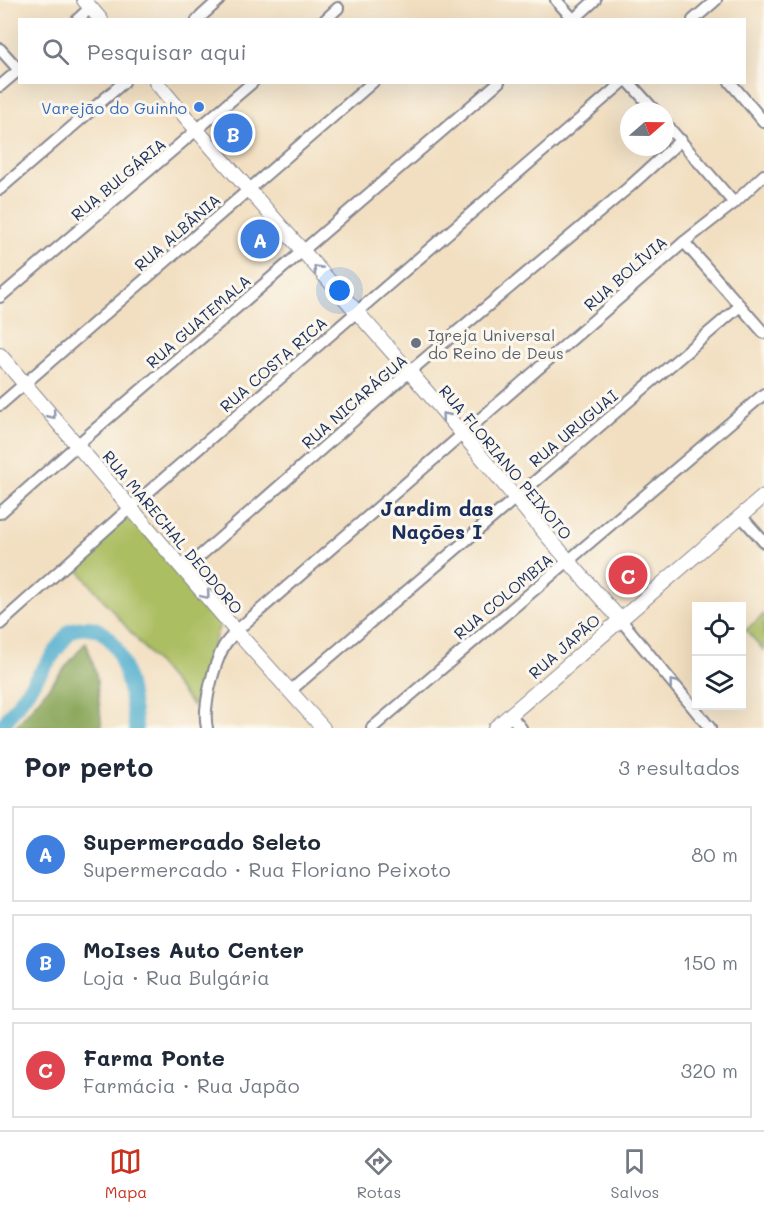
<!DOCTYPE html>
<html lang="pt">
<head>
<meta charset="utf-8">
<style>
	body { margin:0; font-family:Mali,sans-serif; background:#f2f2f3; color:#1f2937 }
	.controls { position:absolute; right:18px; bottom:18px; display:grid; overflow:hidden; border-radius:0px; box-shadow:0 6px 24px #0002 }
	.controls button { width:54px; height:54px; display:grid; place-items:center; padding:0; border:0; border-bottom:2px solid #e0e1e3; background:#fff; color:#1f2937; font:30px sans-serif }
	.compass { position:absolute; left:620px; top:102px; width:54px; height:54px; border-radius:50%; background:#fff; box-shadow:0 6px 24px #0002; rotate:70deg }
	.you { position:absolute; left:340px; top:291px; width:21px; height:21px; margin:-15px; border:4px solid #fff; border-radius:50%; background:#1a73e8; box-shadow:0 0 0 9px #1a73e833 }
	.badge { display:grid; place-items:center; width:39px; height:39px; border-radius:50%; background:#c8321e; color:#fff; font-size:20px; font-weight:700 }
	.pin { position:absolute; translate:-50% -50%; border:3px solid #fff; box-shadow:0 2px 6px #0006 }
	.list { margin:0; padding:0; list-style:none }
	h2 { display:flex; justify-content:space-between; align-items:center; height:78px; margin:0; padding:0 24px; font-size:26px }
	h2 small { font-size:20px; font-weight:400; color:#747a83 }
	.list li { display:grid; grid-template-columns:39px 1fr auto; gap:18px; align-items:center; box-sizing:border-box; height:96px; margin:0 12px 12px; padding:0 12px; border:2px solid #e0e1e3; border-radius:0px }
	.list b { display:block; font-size:22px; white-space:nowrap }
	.list p { margin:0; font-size:20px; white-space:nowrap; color:#747a83 }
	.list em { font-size:20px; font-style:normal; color:#747a83 }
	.icon { flex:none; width:33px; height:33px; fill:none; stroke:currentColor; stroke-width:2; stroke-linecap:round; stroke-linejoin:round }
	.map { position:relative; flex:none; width:764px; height:728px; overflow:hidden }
	.search { position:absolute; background:#fff; box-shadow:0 6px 24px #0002; left:18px; right:18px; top:18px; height:66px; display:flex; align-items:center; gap:15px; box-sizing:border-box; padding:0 21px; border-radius:0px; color:#747a83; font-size:22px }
	.sheet { height:402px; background:#fff }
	nav { display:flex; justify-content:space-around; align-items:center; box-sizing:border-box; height:84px; border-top:2px solid #e0e1e3; background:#fff; font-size:16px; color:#747a83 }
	nav a { display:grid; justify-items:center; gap:3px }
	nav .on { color:#c8321e }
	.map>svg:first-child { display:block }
</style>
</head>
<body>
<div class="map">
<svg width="764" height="728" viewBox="0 0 764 728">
	<rect width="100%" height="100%" fill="#fbf7ec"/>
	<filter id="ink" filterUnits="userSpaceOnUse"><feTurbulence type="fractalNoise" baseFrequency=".0167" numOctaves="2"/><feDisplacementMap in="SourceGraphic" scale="12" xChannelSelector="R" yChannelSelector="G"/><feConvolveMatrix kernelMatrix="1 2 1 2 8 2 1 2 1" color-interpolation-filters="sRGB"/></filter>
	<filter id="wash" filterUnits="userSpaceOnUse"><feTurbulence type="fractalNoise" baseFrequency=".008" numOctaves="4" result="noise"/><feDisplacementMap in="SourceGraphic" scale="24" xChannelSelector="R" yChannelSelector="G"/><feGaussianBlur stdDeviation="1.35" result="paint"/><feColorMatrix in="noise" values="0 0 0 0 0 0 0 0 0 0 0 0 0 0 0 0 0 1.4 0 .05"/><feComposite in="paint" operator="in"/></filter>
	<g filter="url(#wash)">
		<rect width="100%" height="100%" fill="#f2dfc1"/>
		<!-- green -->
		<g fill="#abbe62" stroke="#637660" stroke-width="1.5">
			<polygon points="123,519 133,520 181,575 220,624 193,706 74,565"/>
			<polygon points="764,614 764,651 746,630"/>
		</g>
		<!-- forest -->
		<polygon fill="#88a558" stroke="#526a5b" stroke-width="1.5" points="86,642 96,673 102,728 15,728"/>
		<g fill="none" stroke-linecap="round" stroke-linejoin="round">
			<!-- river -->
			<path stroke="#4fadce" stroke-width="15" d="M1 728 70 631C124 609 130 695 136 728"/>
		</g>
	</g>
	<g filter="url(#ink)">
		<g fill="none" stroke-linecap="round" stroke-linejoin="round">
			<defs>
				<g id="street">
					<polyline points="556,0 574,20"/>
					<polyline points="77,20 91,7"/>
					<polyline points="197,20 219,0"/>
					<polyline points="325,20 338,8"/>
					<polyline points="573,20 595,0"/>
					<polyline points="693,20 716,0"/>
					<polyline points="0,49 19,70"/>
					<polyline points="629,82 655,111"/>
					<polyline points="730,82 764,122"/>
					<polyline points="0,86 20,69"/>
					<polyline points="665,123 734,203"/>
					<polyline points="0,189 124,82"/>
					<polyline points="684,242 764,333"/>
					<polyline points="0,297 253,82"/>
					<polyline points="0,405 373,82"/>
					<polyline points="0,513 77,445 499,82"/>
					<polyline points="741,516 764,542"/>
					<polyline points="184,570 409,372 628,188 681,140"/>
					<polyline points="620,619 710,728"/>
					<polyline points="0,624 131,507 623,82"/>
					<polyline points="290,691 740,306"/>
					<polyline points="510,715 521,728"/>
					<path d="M207 728C202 708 214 664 224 646 227 641 232 636 236 631L684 242 734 203 764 175"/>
					<polyline points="372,728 764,394"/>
				</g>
				<g id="secondary">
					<polyline points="84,0 101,20"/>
					<path d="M156 82C238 180 324 274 408 370 480 452 546 539 620 619"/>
					<polyline points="0,355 236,631 323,728"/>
					<polyline points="495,728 764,496"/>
				</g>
			</defs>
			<!-- street casing -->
			<use href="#street" stroke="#868790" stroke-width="14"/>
			<!-- secondary casing -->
			<use href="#secondary" stroke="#868790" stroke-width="16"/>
			<!-- street -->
			<use href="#street" stroke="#fff" stroke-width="10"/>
			<!-- secondary -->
			<use href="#secondary" stroke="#fff" stroke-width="14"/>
		</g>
		<!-- one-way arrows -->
		<defs><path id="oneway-chevron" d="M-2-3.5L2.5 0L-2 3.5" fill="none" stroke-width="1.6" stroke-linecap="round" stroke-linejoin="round" transform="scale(1.5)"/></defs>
		<g stroke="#8d97ae">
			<use href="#oneway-chevron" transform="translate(317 269) rotate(-132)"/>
			<use href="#oneway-chevron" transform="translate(52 415) rotate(50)"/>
			<use href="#oneway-chevron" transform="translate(445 416) rotate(-129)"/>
			<use href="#oneway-chevron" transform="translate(206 595) rotate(50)"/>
			<use href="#oneway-chevron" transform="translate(673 683) rotate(-129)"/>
		</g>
	</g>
	<!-- markers -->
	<circle fill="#3f7fe0" stroke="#fbf7ec" stroke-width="2" cx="199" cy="107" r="6"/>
	<circle fill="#6b7280" stroke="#fbf7ec" stroke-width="2" cx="416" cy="343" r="6"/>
	<g text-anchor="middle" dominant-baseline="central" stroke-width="6" stroke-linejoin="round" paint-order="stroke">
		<!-- shop labels -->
		<g font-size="16" fill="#366cbe" stroke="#fbf7ec" text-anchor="end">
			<text x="187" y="107">Varejão do Guinho</text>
		</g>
		<!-- street labels -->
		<g font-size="16" fill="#1b2f5e" stroke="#fbf7ec">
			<text transform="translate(118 179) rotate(-40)">RUA BULGÁRIA</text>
			<text transform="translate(177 232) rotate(-41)">RUA ALBÂNIA</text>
			<text transform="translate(625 273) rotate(-41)">RUA BOLÍVIA</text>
			<text transform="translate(198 321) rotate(-41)">RUA GUATEMALA</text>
			<text transform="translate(273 364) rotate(-41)">RUA COSTA RICA</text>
			<text transform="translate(354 401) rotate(-41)">RUA NICARÁGUA</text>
			<text transform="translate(573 428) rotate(-40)">RUA URUGUAI</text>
			<text transform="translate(506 462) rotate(50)">RUA FLORIANO PEIXOTO</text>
			<text transform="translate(173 532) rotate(50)">RUA MARECHAL DEODORO</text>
			<text transform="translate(503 596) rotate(-40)">RUA COLOMBIA</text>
			<text transform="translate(564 646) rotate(-41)">RUA JAPÃO</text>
		</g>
		<!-- worship labels -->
		<g font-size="16" fill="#5b616d" stroke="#fbf7ec" text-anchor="start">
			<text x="428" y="334">Igreja Universal<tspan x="428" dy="18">do Reino de Deus</tspan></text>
		</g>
		<!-- quarter labels -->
		<g font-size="20" font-weight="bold" fill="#1b2f5e" stroke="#fbf7ec">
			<text x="437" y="508">Jardim das<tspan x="437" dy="23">Nações I</tspan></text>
		</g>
	</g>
</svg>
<div class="controls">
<button><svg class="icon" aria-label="locate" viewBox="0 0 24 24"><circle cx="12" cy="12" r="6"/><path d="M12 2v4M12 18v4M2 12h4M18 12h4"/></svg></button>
<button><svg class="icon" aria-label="layers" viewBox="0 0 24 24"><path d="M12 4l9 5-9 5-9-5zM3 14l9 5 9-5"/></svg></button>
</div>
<svg class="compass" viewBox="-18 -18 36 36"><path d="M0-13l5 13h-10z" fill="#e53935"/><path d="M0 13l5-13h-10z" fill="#747a83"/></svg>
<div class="you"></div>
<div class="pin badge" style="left:260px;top:239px;background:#3f7fe0">A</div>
<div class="pin badge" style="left:233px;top:133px;background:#3f7fe0">B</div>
<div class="pin badge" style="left:628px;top:575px;background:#e0444e">C</div>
<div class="search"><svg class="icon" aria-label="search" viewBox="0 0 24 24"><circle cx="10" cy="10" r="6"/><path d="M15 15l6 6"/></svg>Pesquisar aqui</div>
</div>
<section class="sheet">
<h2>Por perto<small>3 resultados</small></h2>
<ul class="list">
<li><span class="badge" style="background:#3f7fe0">A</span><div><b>Supermercado Seleto</b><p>Supermercado · Rua Floriano Peixoto</p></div><em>80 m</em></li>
<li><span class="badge" style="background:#3f7fe0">B</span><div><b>MoIses Auto Center</b><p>Loja · Rua Bulgária</p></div><em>150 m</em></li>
<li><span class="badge" style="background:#e0444e">C</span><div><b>Farma Ponte</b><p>Farmácia · Rua Japão</p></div><em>320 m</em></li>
</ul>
</section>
<nav>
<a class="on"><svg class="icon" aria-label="map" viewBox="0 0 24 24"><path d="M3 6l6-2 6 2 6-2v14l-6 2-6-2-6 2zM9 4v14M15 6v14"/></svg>Mapa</a>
<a><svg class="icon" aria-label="directions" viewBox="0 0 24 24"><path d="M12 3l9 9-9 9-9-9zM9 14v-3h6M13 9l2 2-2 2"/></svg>Rotas</a>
<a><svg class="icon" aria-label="saved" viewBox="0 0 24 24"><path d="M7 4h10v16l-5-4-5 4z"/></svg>Salvos</a>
</nav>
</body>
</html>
